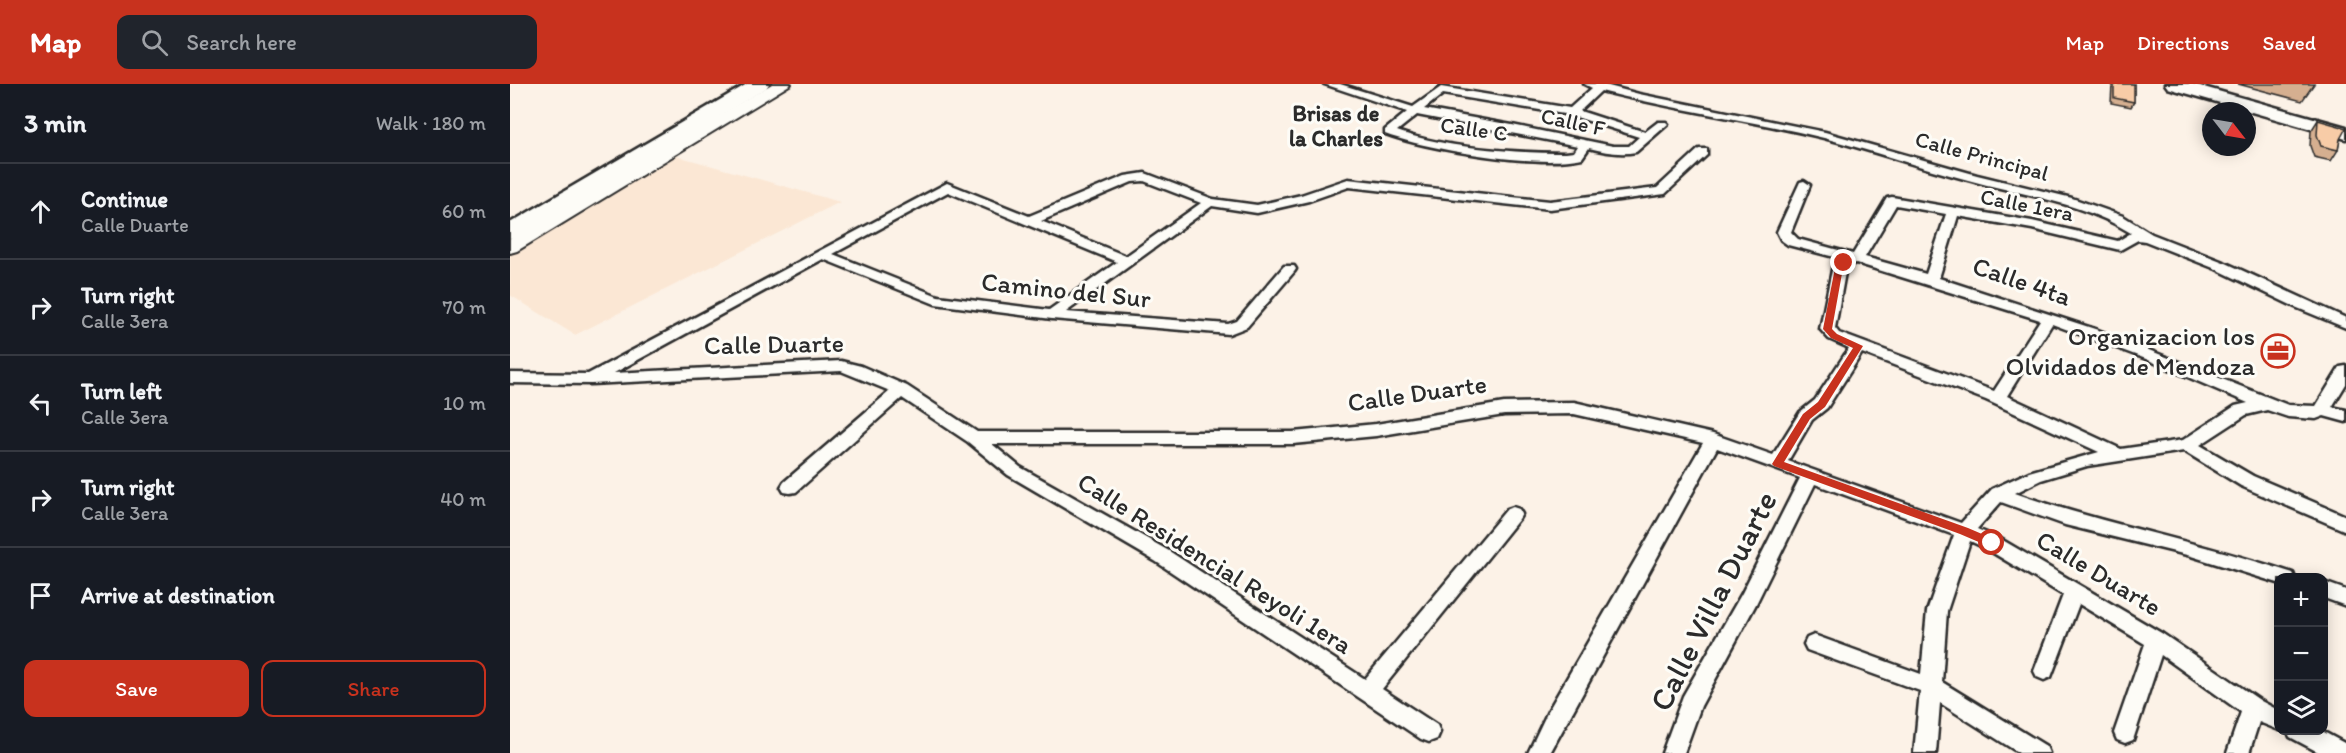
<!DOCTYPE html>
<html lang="en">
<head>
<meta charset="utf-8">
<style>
	body { margin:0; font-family:Itim,sans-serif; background:#20242c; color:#f1f3f6 }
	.controls { position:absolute; right:18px; bottom:18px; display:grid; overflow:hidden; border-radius:12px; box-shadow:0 3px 15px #0003 }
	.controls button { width:54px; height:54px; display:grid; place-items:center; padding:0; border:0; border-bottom:2px solid #363941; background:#171b24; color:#f1f3f6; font:30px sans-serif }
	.compass { position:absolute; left:1692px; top:18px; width:54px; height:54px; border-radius:50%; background:#171b24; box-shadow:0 3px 15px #0003; rotate:121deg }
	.stop { position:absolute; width:18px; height:18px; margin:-14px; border:4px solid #c8321e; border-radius:50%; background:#fff }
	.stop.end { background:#c8321e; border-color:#fff; box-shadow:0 2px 6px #0008 }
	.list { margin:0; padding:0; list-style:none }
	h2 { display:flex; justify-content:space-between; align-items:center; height:78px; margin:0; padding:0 24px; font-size:26px }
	h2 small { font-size:20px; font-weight:400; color:#9ea1a6 }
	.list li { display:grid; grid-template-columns:39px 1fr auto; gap:18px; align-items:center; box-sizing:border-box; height:96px; padding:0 24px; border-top:2px solid #363941 }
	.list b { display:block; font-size:22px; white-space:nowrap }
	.list p { margin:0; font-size:20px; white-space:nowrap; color:#9ea1a6 }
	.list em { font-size:20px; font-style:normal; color:#9ea1a6 }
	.actions { display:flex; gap:12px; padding:18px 24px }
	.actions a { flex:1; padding:14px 0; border:2px solid #c8321e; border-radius:12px; text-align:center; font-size:21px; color:#c8321e }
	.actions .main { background:#c8321e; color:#fff }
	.icon { flex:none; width:33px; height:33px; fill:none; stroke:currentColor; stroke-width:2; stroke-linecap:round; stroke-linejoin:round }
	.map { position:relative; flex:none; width:1836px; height:669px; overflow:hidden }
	header { display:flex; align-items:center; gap:36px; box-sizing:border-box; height:84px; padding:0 30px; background:#c8321e; color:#fff }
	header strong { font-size:28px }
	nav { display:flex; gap:33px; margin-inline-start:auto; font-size:21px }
	.search { width:420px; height:54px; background:#20242c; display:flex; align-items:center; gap:15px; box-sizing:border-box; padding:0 21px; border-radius:12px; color:#9ea1a6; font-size:22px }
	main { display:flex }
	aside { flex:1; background:#171b24 }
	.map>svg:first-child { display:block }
</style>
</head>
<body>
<header>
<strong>Map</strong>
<div class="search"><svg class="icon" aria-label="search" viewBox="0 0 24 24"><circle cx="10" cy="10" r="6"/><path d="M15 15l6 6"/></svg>Search here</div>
<nav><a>Map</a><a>Directions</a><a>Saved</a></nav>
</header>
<main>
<aside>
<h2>3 min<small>Walk · 180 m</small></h2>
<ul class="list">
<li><svg class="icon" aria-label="ahead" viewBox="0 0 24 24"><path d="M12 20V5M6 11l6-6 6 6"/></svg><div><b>Continue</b><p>Calle Duarte</p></div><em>60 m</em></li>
<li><svg class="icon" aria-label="right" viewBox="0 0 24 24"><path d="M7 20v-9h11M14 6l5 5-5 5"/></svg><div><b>Turn right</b><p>Calle 3era</p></div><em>70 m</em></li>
<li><svg class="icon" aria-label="left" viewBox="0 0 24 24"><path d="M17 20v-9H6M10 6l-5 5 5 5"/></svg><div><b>Turn left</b><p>Calle 3era</p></div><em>10 m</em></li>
<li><svg class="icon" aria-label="right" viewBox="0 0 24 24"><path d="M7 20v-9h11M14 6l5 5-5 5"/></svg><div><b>Turn right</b><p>Calle 3era</p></div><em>40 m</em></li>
<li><svg class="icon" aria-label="arrive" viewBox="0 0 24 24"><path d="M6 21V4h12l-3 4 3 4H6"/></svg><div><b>Arrive at destination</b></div></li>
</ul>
<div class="actions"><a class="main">Save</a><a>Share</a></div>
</aside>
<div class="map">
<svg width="1836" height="669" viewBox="0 0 1836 669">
	<rect width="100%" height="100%" fill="#fcf2e7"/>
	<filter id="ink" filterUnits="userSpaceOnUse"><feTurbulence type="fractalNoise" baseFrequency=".0167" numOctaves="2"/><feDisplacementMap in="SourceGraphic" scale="12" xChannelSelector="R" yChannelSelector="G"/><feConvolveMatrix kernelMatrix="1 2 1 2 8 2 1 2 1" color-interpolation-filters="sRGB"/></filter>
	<g filter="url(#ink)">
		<!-- built -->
		<polygon fill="#fbe7d4" points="160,70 330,118 65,251 0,211 0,168"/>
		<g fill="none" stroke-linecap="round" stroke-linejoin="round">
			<defs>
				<g id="street">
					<path d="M814 0H830L903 23 931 3 1060 24 1082 4 1074 0H1091L1129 10 1315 48 1467 91 1562 114 1613 132 1642 150 1716 179 1836 234V244L1785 223 1706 185 1635 157 1628 156 1610 166 1522 145 1448 132 1429 194 1588 246 1778 321 1806 322 1830 283 1836 282V300L1822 323 1836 326V338L1814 332 1806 335 1778 333 1757 326 1736 331 1690 361 1743 392 1836 432V447L1731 402 1674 367 1577 382 1531 396 1505 409C1596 441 1691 458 1783 489L1785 494H1768V499L1681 472 1555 441 1491 418 1467 445 1489 454 1653 550 1751 617 1768 626 1769 646 1749 638 1739 669H1717L1731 628 1651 571 1623 656 1615 659 1607 656 1604 649 1635 560 1569 520 1541 593 1534 596 1527 593 1524 587 1553 511 1475 464 1460 457 1437 527 1432 598 1536 662 1539 669H1509L1430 619 1426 669H1404L1410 607 1297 566 1294 560 1297 554 1304 551 1411 590 1417 527 1444 451 1305 400 1246 520 1191 622 1174 669H1152L1173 612 1232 509 1290 394 1207 364 1040 669H1018L1038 627 1193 359 1064 330 994 331 866 352 783 360H482L510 383 659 467 855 595 997 425 1003 423 1009 425 1012 430 1009 435 872 605 927 641 930 648 927 655 919 658 911 655 645 477 498 391 458 358 392 314 286 408 280 409 274 408 271 403 274 398 380 307 331 287 81 300 0 299V289L78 290 437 99 519 132 615 92 635 89 703 115 747 121 791 111 838 95 1040 117 1147 104 1189 65H1197V71L1155 110 1040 125 839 103 799 117 747 129 702 122 556 228 718 240 727 237 774 182H784L786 185 784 188 737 243 719 250 542 235 425 220 313 175 104 289 331 277 351 282 397 302 467 348H783L866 340 994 319 1064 318 1203 350 1263 371 1290 328 1305 316 1339 264 1319 255 1310 245 1323 181 1332 175 1278 161 1271 156 1267 148 1290 98 1294 97 1300 101 1281 148 1288 155 1343 170 1377 114 1382 113 1522 137 1608 157 1621 149C1572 118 1512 111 1458 96 1409 83 1362 67 1314 54 1240 36 1165 26 1091 7L1070 27 1135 48 1148 38H1156L1158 40 1126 68C1110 71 1095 68 1079 64L1072 74C1029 84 918 66 875 50V46L897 28ZM933 10 1060 31 1129 53 1119 62H1103L1002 41 914 25ZM907 31 1068 62 1064 68 1056 69C1005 69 935 64 887 47ZM634 97 691 119 616 172 531 137 622 98ZM438 108 607 178 539 226 428 212 323 170ZM1386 121 1436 130 1416 190 1355 173ZM1346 179 1530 236 1484 307 1329 249 1325 244 1336 183ZM1542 240 1636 275 1738 319 1725 322 1673 356 1611 365 1497 312ZM1352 269 1476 316 1589 368 1519 388 1482 405 1451 439 1278 377 1302 336 1317 324Z"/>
					<polygon points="1814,498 1836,506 1836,522 1814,514"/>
					<polygon points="1777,646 1810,646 1836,660 1836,669 1810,669 1780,653"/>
				</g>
				<polygon id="secondary" points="262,0 281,0 7,167 0,169 0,155"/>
				<g id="primary">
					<polygon points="237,0 259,0 256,4 8,153 0,155 0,139"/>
					<polygon points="1655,0 1683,0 1836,43 1836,55 1658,4"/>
				</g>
			</defs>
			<!-- street casing -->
			<use href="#street" stroke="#2b2b2b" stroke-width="5"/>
			<!-- secondary casing -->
			<use href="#secondary" stroke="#2b2b2b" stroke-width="4"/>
			<!-- primary casing -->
			<use href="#primary" stroke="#2b2b2b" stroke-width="5"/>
			<!-- street -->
			<use href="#street" fill="#fdfcf7" fill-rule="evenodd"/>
			<!-- secondary -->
			<use href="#secondary" fill="#fdfcf7" fill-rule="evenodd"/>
			<!-- primary -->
			<use href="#primary" fill="#fdfcf7" fill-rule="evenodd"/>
		</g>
		<!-- wall -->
		<g fill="#d5af90" stroke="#2b2b2b" stroke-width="1.5">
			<polygon points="1602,0 1624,0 1624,18 1621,23 1601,19"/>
			<polygon points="1728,0 1804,0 1792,17"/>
			<polygon points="1808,36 1830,55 1828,66 1821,77 1804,73 1800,62 1801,47"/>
		</g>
		<!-- building -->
		<g fill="#f8cca7" stroke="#2b2b2b" stroke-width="1.5">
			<polygon points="1604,0 1624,0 1624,18 1604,14"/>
			<polygon points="1808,36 1836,44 1830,55 1828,66 1811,62 1807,51"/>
		</g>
	</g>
	<!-- route -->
	<polygon fill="#c8321e" points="1331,177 1338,179 1333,184 1322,245 1327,250 1353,262 1315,323 1300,335 1274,378 1458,444 1486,456 1486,462 1478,462 1450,450 1264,382 1262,380 1293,330 1308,318 1343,264 1321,254 1313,245 1325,184"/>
	<!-- icons -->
	<defs>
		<symbol id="office-ring" viewBox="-11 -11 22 22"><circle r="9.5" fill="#fdfcf7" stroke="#c8321e" stroke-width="1.5"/><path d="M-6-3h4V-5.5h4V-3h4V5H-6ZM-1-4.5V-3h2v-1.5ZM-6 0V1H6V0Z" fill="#c8321e"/></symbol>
	</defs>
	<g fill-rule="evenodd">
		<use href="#office-ring" x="1749" y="248" width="38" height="38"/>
	</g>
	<g text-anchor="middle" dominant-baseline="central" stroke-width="6" stroke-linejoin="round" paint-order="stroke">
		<!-- far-neighbourhood labels -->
		<g font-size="22" font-weight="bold" fill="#2b2b2b" stroke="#fdfcf7">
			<text x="826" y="29">Brisas de<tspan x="826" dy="25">la Charles</tspan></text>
		</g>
		<!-- far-street labels -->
		<g font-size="22" fill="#2b2b2b" stroke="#fdfcf7">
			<text transform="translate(1063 38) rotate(12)">Calle F</text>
			<text transform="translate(964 45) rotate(8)">Calle C</text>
			<text transform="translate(1472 72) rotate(15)">Calle Principal</text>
			<text transform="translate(1517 121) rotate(11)">Calle 1era</text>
		</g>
		<!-- street labels -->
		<g font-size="26" fill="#2b2b2b" stroke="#fdfcf7">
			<text transform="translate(1512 197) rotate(19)">Calle 4ta</text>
			<text transform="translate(556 206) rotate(6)">Camino del Sur</text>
			<text transform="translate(264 260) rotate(-1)">Calle Duarte</text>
			<text transform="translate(907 309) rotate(-8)">Calle Duarte</text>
			<text transform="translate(705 479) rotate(32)">Calle Residencial Reyoli 1era</text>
			<text transform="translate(1589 489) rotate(31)">Calle Duarte</text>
		</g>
		<!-- poi labels -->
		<g font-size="26" fill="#2b2b2b" stroke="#fdfcf7" text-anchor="end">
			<text x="1745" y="252">Organizacion los<tspan x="1745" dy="30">Olvidados de Mendoza</tspan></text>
		</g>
		<!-- near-street labels -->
		<g font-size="32" fill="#2b2b2b" stroke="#fdfcf7">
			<text transform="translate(1203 517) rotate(-63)">Calle Villa Duarte</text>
		</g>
	</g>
</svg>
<div class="controls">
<button>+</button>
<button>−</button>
<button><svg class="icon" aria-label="layers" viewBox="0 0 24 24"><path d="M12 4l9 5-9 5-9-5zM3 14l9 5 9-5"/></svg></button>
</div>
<svg class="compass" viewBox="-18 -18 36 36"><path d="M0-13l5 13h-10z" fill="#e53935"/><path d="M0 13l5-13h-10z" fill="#9ea1a6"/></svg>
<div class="stop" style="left:1482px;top:459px"></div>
<div class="stop end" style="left:1334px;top:179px"></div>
</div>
</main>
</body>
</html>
